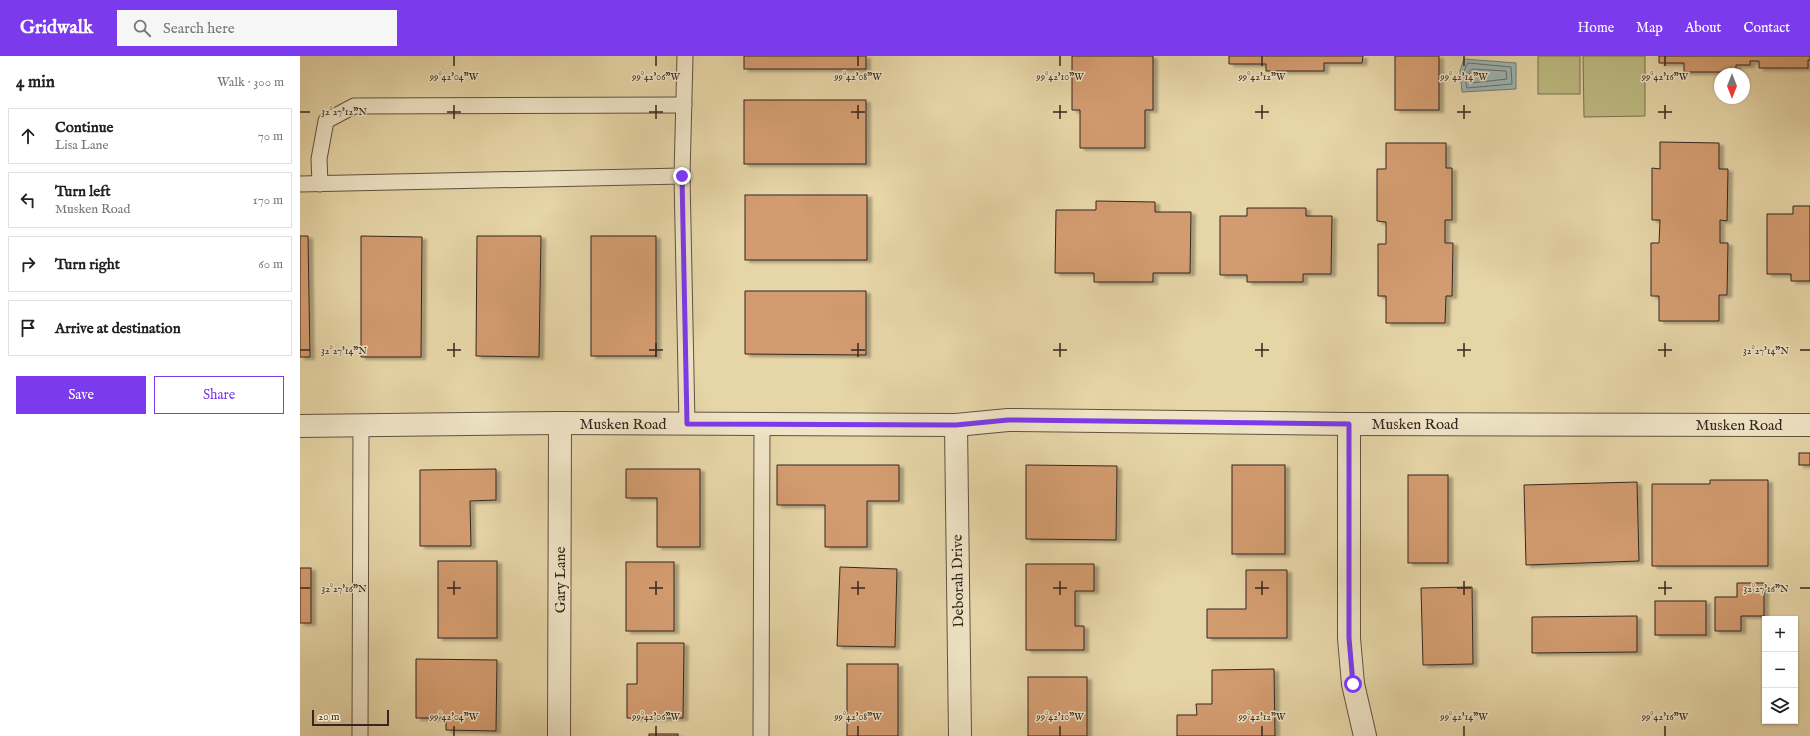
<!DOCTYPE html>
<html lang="en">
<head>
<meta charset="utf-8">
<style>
	body { margin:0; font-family:"IM FELL English",serif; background:#f6f6f6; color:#222 }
	.controls { position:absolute; right:12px; bottom:12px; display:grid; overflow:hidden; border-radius:0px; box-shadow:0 1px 3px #0004 }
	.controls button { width:36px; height:36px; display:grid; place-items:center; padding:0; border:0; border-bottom:1px solid #e0e0e0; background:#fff; color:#222; font:20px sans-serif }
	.compass { position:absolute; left:1414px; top:12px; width:36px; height:36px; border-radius:50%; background:#fff; box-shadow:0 1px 3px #0004; rotate:180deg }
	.scale { position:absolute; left:12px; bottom:10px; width:77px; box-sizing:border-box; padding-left:4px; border:2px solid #35261f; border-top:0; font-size:11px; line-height:14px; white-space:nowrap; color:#35261f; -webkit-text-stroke:3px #efe4c6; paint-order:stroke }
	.stop { position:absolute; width:12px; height:12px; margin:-9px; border:3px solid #7c3aed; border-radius:50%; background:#fff }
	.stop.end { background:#7c3aed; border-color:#fff; box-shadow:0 1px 4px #0008 }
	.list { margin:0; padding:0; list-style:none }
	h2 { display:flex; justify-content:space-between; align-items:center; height:52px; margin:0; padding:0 16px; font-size:17px }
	h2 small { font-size:13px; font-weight:400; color:#767676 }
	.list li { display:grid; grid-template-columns:26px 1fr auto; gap:12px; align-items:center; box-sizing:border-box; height:56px; margin:0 8px 8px; padding:0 8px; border:1px solid #e0e0e0; border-radius:0px }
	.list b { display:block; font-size:15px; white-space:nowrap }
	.list p { margin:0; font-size:13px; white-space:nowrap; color:#767676 }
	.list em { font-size:13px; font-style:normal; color:#767676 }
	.actions { display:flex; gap:8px; padding:12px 16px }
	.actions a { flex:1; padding:9px 0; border:1px solid #7c3aed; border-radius:0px; text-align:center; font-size:14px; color:#7c3aed }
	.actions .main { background:#7c3aed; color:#fff }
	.icon { flex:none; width:22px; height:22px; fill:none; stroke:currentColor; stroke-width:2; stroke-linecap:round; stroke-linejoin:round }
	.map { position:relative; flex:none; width:1510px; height:680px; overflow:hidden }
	header { display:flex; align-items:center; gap:24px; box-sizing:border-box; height:56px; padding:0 20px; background:#7c3aed; color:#fff }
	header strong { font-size:19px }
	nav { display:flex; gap:22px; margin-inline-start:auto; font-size:14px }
	.search { width:280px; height:36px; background:#f6f6f6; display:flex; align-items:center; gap:10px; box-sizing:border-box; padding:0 14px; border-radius:0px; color:#767676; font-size:15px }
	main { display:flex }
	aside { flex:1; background:#fff }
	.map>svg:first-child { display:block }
</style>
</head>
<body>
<header>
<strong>Gridwalk</strong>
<div class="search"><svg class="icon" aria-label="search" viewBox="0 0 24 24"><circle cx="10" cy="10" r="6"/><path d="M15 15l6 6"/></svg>Search here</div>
<nav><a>Home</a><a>Map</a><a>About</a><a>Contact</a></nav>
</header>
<main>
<aside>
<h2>4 min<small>Walk · 300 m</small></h2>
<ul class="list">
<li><svg class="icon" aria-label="ahead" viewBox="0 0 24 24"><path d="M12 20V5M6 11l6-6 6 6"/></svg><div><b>Continue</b><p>Lisa Lane</p></div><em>70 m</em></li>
<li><svg class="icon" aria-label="left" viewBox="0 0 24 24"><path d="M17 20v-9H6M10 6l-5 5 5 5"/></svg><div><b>Turn left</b><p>Musken Road</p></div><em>170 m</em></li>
<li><svg class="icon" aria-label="right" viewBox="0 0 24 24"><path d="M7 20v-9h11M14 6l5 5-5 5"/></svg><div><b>Turn right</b></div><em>60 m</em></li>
<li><svg class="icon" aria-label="arrive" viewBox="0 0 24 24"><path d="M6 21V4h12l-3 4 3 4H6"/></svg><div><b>Arrive at destination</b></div></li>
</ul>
<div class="actions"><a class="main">Save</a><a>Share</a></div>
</aside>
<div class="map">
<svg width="1510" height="680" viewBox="0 0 1510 680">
	<defs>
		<filter id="shadow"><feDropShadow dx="4.5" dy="2.5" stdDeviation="1" flood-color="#0004"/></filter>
	</defs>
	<rect width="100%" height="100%" fill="#e6d5a7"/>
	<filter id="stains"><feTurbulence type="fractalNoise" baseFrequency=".005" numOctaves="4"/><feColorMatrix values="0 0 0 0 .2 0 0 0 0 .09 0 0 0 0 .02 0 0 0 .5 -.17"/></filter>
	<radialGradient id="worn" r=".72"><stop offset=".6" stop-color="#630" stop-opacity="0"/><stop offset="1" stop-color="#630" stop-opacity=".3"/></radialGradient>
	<!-- green -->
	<g fill="#bdbb82" stroke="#797050">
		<rect x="1238" y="0" width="42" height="38"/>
		<polygon points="1283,0 1345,0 1345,60 1284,61"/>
	</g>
	<!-- water -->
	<polygon fill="#9cb6b4" stroke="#737c78" points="1164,3 1216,7 1216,33 1162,36 1160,15"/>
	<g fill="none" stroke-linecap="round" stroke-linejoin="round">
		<!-- shore -->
		<g stroke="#686e6a" stroke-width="1">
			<polygon points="1168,7 1211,11 1212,28 1167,32 1164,16"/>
			<polygon points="1172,13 1206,15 1207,23 1171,27 1169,16"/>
		</g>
	</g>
	<!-- building -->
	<g fill="#d39c6f" stroke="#35261f" filter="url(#shadow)">
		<rect x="444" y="0" width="122" height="13"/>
		<polygon points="772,0 853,0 853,54 845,54 845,92 780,92 780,54 772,54"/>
		<polygon points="929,0 1063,0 1062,7 1024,7 1024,15 966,15 966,8 929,8"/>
		<rect x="1095" y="0" width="44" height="54"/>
		<polygon points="1359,0 1510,0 1510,4 1508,4 1508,12 1459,12 1459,5 1450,5 1450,9 1436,9 1436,16 1384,16 1384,7 1359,7"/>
		<rect x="444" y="44" width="122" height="64"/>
		<polygon points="1360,86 1419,87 1419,113 1428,113 1427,165 1420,164 1420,187 1428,187 1427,239 1419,239 1419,265 1359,265 1359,240 1351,240 1351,187 1359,187 1360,164 1352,164 1352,112 1360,113"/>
		<polygon points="1086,87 1146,87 1146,112 1152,112 1152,164 1145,164 1145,187 1153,187 1152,240 1146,240 1145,267 1086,267 1086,240 1078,240 1078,188 1086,188 1086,166 1077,165 1077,113 1086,113"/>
		<rect x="445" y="139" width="122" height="65"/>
		<polygon points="796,145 855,146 855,156 891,156 890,217 853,217 853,226 794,226 794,217 755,217 756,154 796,154"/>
		<polygon points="1493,150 1510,150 1510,225 1491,225 1491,218 1467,218 1467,158 1493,158"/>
		<polygon points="947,152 1006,152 1006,160 1032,160 1031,218 1003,218 1003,226 947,226 947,219 920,219 920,160 947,160"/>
		<polygon points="0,180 8,180 10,301 0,301"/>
		<polygon points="61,180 122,181 121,301 61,301"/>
		<polygon points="177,180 241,180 239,301 176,300"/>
		<rect x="291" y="180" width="65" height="120"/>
		<polygon points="445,235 566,235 566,299 445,298"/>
		<rect x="1499" y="397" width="11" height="12"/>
		<polygon points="477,409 599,409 599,445 567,445 567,491 525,491 525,449 477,449"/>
		<polygon points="726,409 817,410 816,484 726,483"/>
		<rect x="932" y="409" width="53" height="89"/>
		<polygon points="196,413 196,444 170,445 171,490 120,490 120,414"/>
		<polygon points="326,413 400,413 400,491 357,491 357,442 326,442"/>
		<rect x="1108" y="419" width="40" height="88"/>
		<polygon points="1410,424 1468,424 1468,510 1352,510 1352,428 1410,428"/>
		<polygon points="1337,426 1339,505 1226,509 1224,429"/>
		<rect x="138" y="505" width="59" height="77"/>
		<rect x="326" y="506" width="48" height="69"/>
		<polygon points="726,508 794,508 794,535 775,535 775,570 784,570 784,594 726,594"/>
		<polygon points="540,511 597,513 595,591 537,590"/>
		<rect x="0" y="512" width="11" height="55"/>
		<polygon points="946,514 987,514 987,582 907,582 907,553 946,553"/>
		<polygon points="1437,527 1464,527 1464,560 1441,560 1441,575 1415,575 1415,541 1437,541"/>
		<polygon points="1172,531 1173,608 1123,609 1121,532"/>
		<rect x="1355" y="545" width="51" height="34"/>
		<polygon points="1337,560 1337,596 1232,597 1232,561"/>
		<polygon points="337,587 384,587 383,662 327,662 327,628 337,628"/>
		<polygon points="116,603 197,604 196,675 146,674 146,662 116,662"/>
		<rect x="547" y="608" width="51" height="72"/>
		<polygon points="974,613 975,680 877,680 877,659 897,659 896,648 912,648 912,614"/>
		<rect x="728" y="621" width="59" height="59"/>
		<rect x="349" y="678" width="29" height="2"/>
	</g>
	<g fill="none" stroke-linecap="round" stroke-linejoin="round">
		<defs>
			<g id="service">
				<polyline points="385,0 382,120 387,368"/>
				<polyline points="0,128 382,120"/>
				<polyline points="20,128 19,103 26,65 54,50 384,49"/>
				<polyline points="60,680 61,369"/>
				<polyline points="461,680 462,369"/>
			</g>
			<g id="minor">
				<polyline points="1049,368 1049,582 1053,628 1065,680"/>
				<polyline points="656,369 660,680"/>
				<polyline points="0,370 260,367 656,369 708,364 1049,368 1510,369"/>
				<polyline points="259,680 260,367"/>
			</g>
		</defs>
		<!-- service casing -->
		<use href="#service" stroke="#615241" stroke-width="17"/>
		<!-- minor casing -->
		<use href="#minor" stroke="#615241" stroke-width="24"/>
		<!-- service -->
		<use href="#service" stroke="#efe4c6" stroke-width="15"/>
		<!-- minor -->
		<use href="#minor" stroke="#efe4c6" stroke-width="22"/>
	</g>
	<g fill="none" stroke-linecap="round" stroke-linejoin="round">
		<!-- route -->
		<polyline stroke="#7c3aed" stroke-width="5" points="382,120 387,368 656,369 708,364 1049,368 1049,582 1053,628"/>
	</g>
	<!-- ticks -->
	<path fill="none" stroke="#35261f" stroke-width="1.5" d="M154 0V10M356 0V10M558 0V10M760 0V10M962 0V10M1164 0V10M1365 0V10M154 49V63M356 49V63M558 49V63M760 49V63M962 49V63M1164 49V63M1365 49V63M0 56H10M147 56H161M349 56H363M551 56H565M753 56H767M955 56H969M1157 56H1171M1358 56H1372M154 287V301M356 287V301M558 287V301M760 287V301M962 287V301M1164 287V301M1365 287V301M0 294H10M147 294H161M349 294H363M551 294H565M753 294H767M955 294H969M1157 294H1171M1358 294H1372M1500 294H1510M154 525V539M356 525V539M558 525V539M760 525V539M962 525V539M1164 525V539M1365 525V539M0 532H10M147 532H161M349 532H363M551 532H565M753 532H767M955 532H969M1157 532H1171M1358 532H1372M1500 532H1510M154 670V680M356 670V680M558 670V680M760 670V680M962 670V680M1164 670V680M1365 670V680"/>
	<g text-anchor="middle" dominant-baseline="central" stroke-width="3" stroke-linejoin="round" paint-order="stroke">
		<!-- street labels -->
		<g font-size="15" fill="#35261f" stroke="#efe4c6">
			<text x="323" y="368">Musken Road</text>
			<text x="1115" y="368">Musken Road</text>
			<text x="1439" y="369">Musken Road</text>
			<text transform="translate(260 524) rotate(-90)">Gary Lane</text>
			<text transform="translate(658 525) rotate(-91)">Deborah Drive</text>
		</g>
	</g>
	<g font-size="10" text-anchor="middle" fill="#35261f" stroke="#efe4c6" stroke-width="3" stroke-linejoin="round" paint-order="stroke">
		<text x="154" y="24">99°42'04"W</text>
		<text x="356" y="24">99°42'06"W</text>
		<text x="558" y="24">99°42'08"W</text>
		<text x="760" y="24">99°42'10"W</text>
		<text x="962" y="24">99°42'12"W</text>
		<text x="1164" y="24">99°42'14"W</text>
		<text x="1365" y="24">99°42'16"W</text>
		<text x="44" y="59">32°27'12"N</text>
		<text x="1466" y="298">32°27'14"N</text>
		<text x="44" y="298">32°27'14"N</text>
		<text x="1466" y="536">32°27'16"N</text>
		<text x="44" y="536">32°27'16"N</text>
		<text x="154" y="664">99°42'04"W</text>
		<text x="356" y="664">99°42'06"W</text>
		<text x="558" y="664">99°42'08"W</text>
		<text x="760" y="664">99°42'10"W</text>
		<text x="962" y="664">99°42'12"W</text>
		<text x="1164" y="664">99°42'14"W</text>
		<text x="1365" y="664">99°42'16"W</text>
	</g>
	<rect width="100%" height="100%" filter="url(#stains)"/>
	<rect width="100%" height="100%" fill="url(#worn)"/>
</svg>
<div class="controls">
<button>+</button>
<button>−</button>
<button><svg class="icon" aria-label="layers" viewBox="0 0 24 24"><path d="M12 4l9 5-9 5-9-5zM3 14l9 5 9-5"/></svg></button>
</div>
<svg class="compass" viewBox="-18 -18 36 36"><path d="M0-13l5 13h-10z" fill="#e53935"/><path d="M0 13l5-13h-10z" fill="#767676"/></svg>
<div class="scale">20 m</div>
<div class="stop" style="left:1053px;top:628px"></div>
<div class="stop end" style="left:382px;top:120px"></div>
</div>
</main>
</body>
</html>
